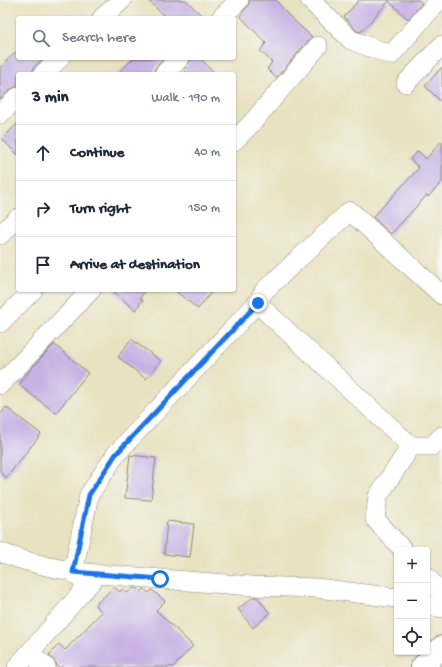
<!DOCTYPE html>
<html lang="en">
<head>
<meta charset="utf-8">
<style>
	body { margin:0; font-family:"Gochi Hand",sans-serif; background:#f2f2f3; color:#1f2937 }
	.controls { position:absolute; right:12px; bottom:12px; display:grid; overflow:hidden; border-radius:4px; box-shadow:0 1px 3px #0004 }
	.controls button { width:36px; height:36px; display:grid; place-items:center; padding:0; border:0; border-bottom:1px solid #e0e1e3; background:#fff; color:#1f2937; font:20px sans-serif }
	.stop { position:absolute; width:12px; height:12px; margin:-9px; border:3px solid #1a73e8; border-radius:50%; background:#fff }
	.stop.end { background:#1a73e8; border-color:#fff; box-shadow:0 1px 4px #0008 }
	.list { margin:0; padding:0; list-style:none }
	h2 { display:flex; justify-content:space-between; align-items:center; height:52px; margin:0; padding:0 16px; font-size:17px }
	h2 small { font-size:13px; font-weight:400; color:#747a83 }
	.list li { display:grid; grid-template-columns:26px 1fr auto; gap:12px; align-items:center; box-sizing:border-box; height:56px; padding:0 16px; border-top:1px solid #e0e1e3 }
	.list b { display:block; font-size:15px; white-space:nowrap }
	.list em { font-size:13px; font-style:normal; color:#747a83 }
	.icon { flex:none; width:22px; height:22px; fill:none; stroke:currentColor; stroke-width:2; stroke-linecap:round; stroke-linejoin:round }
	.map { position:relative; flex:none; width:442px; height:667px; overflow:hidden }
	.search { position:absolute; background:#fff; box-shadow:0 1px 3px #0004; left:16px; top:16px; width:220px; height:44px; display:flex; align-items:center; gap:10px; box-sizing:border-box; padding:0 14px; border-radius:4px; color:#747a83; font-size:15px }
	.panel { position:absolute; background:#fff; box-shadow:0 1px 3px #0004; left:16px; top:72px; width:220px; height:220px; border-radius:4px }
	.map>svg:first-child { display:block }
</style>
</head>
<body>
<div class="map">
<svg width="442" height="667" viewBox="0 0 442 667">
	<rect width="100%" height="100%" fill="#f6f6f2"/>
	<filter id="ink" filterUnits="userSpaceOnUse"><feTurbulence type="fractalNoise" baseFrequency=".025" numOctaves="2"/><feDisplacementMap in="SourceGraphic" scale="8" xChannelSelector="R" yChannelSelector="G"/><feConvolveMatrix kernelMatrix="1 2 1 2 8 2 1 2 1" color-interpolation-filters="sRGB"/></filter>
	<filter id="wash" filterUnits="userSpaceOnUse"><feTurbulence type="fractalNoise" baseFrequency=".012" numOctaves="4" result="noise"/><feDisplacementMap in="SourceGraphic" scale="16" xChannelSelector="R" yChannelSelector="G"/><feGaussianBlur stdDeviation="0.9" result="paint"/><feColorMatrix in="noise" values="0 0 0 0 0 0 0 0 0 0 0 0 0 0 0 0 0 1.4 0 .05"/><feComposite in="paint" operator="in"/></filter>
	<g filter="url(#wash)">
		<rect width="100%" height="100%" fill="#e9e2c1"/>
		<g id="blocks">
			<!-- building -->
			<g fill="#c8b2e4">
				<polygon points="148,0 186,0 204,18 166,18"/>
				<polygon points="250,0 276,0 288,15 312,37 276,78 267,69 272,62 260,51 266,43 240,16 247,7"/>
				<polygon points="359,0 419,0 422,3 408,19 389,1 361,32 357,31 344,17"/>
				<polygon points="18,50 18,58 44,58 35,66 31,74 18,74 18,86 11,89 0,99 0,67"/>
				<polygon points="134,58 164,58 156,67 153,74 117,74"/>
				<polygon points="192,58 200,58 215,74 188,74 184,70"/>
				<polygon points="442,67 442,103 425,86"/>
				<polygon points="18,123 18,155 2,139"/>
				<polygon points="442,141 442,182 428,197 427,195 391,234 373,217 419,168 410,159 418,151 426,159"/>
				<polygon points="112,290 146,290 140,298 143,300 135,310"/>
				<polygon points="174,290 213,290 198,309"/>
				<polygon points="131,339 161,361 146,379 118,357"/>
				<polygon points="54,344 88,373 56,413 19,385 31,369"/>
				<polygon points="6,407 41,434 6,478 0,472 0,415"/>
				<polygon points="130,455 156,458 151,500 125,498"/>
				<polygon points="167,521 194,524 190,557 164,554"/>
				<polygon points="114,587 120,592 122,589 128,593 133,588 137,588 141,592 144,589 149,593 152,590 165,601 156,610 193,646 173,667 57,667 56,663 49,655 59,644 65,650 102,612 95,605"/>
				<polygon points="253,597 257,597 270,613 253,628 238,609"/>
			</g>
		</g>
	</g>
	<g filter="url(#ink)">
		<use href="#blocks" fill-opacity="0" stroke="#8a8676" stroke-width="1"/>
		<g fill="none" stroke-linecap="round" stroke-linejoin="round">
			<defs>
				<g id="minor">
					<polyline points="310,0 351,40 391,55 439,0"/>
					<polyline points="102,18 122,0"/>
					<polyline points="221,18 239,0"/>
					<polyline points="43,74 60,58"/>
					<polyline points="164,74 180,58"/>
					<polyline points="406,83 442,45"/>
					<polyline points="0,114 18,97"/>
					<polyline points="234,141 250,125 318,46"/>
					<polyline points="0,235 18,218"/>
					<polyline points="257,303 411,446 432,446 442,436"/>
					<polyline points="0,323 33,290"/>
					<polyline points="0,385 91,290"/>
					<polyline points="403,550 375,519 378,496 411,446"/>
					<path d="M0 552C31 564 63 571 97 574L252 586 317 588 397 598"/>
					<polyline points="427,577 442,594"/>
					<polyline points="87,585 73,572 89,495 116,454 257,303 265,290 350,211 442,295"/>
					<polyline points="427,605 442,608"/>
					<polyline points="30,653 46,667"/>
					<polyline points="17,667 96,576"/>
				</g>
				<polyline id="major" points="422,667 442,647"/>
			</defs>
			<!-- minor casing -->
			<use href="#minor" stroke="#8a8676" stroke-width="20"/>
			<!-- major casing -->
			<use href="#major" stroke="#8a8676" stroke-width="24"/>
			<!-- minor -->
			<use href="#minor" stroke="#fff" stroke-width="19"/>
			<!-- major -->
			<use href="#major" stroke="#fff" stroke-width="22"/>
		</g>
	</g>
	<g fill="none" stroke-linecap="round" stroke-linejoin="round" filter="url(#ink)">
		<!-- route -->
		<polyline stroke="#1a73e8" stroke-width="5" points="160,579 73,572 89,495 116,454 258,303"/>
	</g>
</svg>
<div class="controls">
<button>+</button>
<button>−</button>
<button><svg class="icon" aria-label="locate" viewBox="0 0 24 24"><circle cx="12" cy="12" r="6"/><path d="M12 2v4M12 18v4M2 12h4M18 12h4"/></svg></button>
</div>
<div class="stop" style="left:160px;top:579px"></div>
<div class="stop end" style="left:258px;top:303px"></div>
<div class="search"><svg class="icon" aria-label="search" viewBox="0 0 24 24"><circle cx="10" cy="10" r="6"/><path d="M15 15l6 6"/></svg>Search here</div>
<section class="panel">
<h2>3 min<small>Walk · 190 m</small></h2>
<ul class="list">
<li><svg class="icon" aria-label="ahead" viewBox="0 0 24 24"><path d="M12 20V5M6 11l6-6 6 6"/></svg><div><b>Continue</b></div><em>40 m</em></li>
<li><svg class="icon" aria-label="right" viewBox="0 0 24 24"><path d="M7 20v-9h11M14 6l5 5-5 5"/></svg><div><b>Turn right</b></div><em>150 m</em></li>
<li><svg class="icon" aria-label="arrive" viewBox="0 0 24 24"><path d="M6 21V4h12l-3 4 3 4H6"/></svg><div><b>Arrive at destination</b></div></li>
</ul>
</section>
</div>
</body>
</html>
